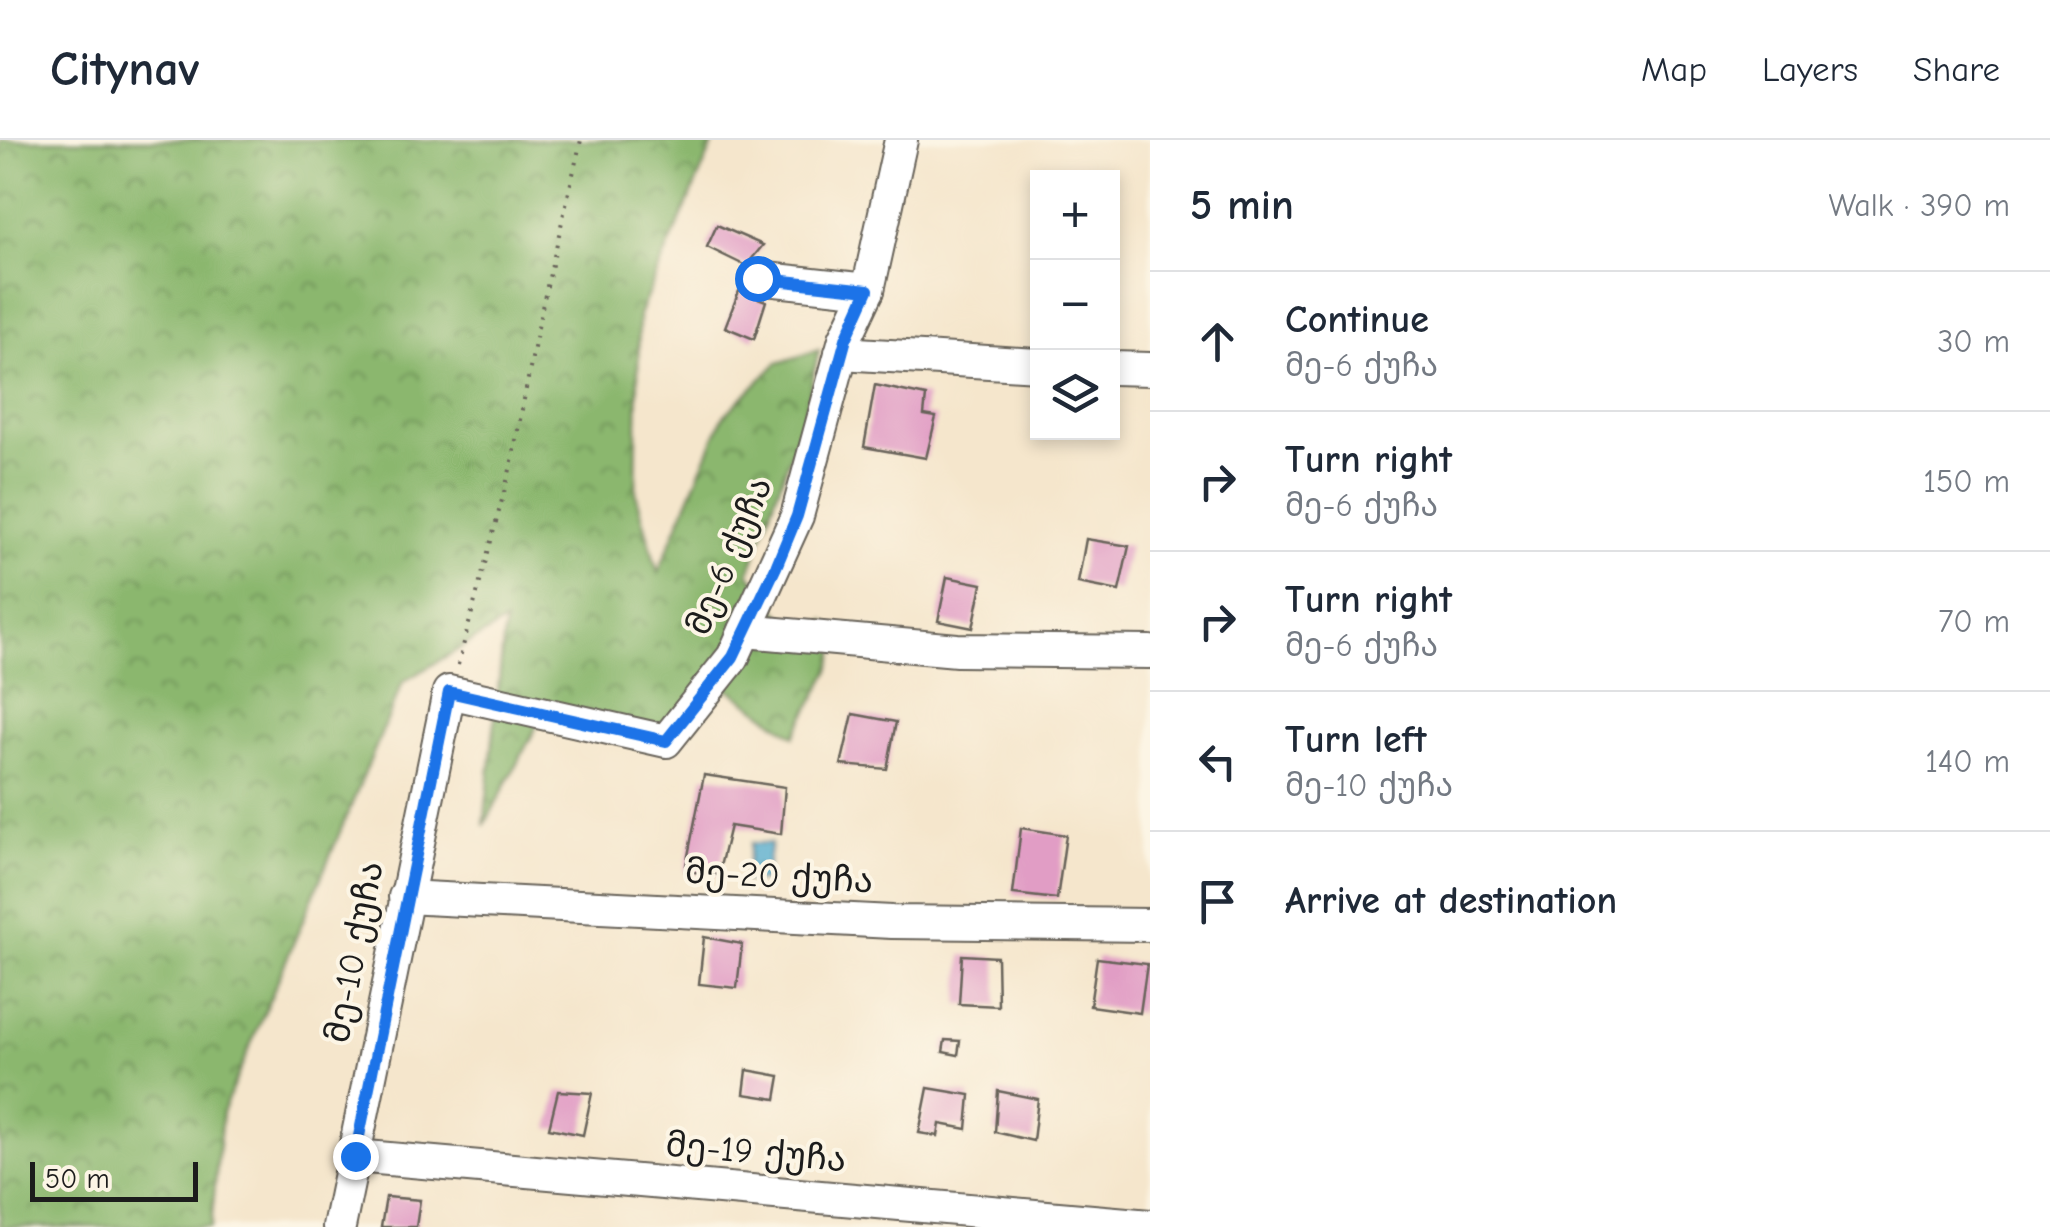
<!DOCTYPE html>
<html lang="en">
<head>
<meta charset="utf-8">
<style>
	body { margin:0; font-family:"Comic Neue","Noto Sans Georgian",sans-serif; background:#f2f2f3; color:#1f2937 }
	.controls { position:absolute; right:30px; top:30px; display:grid; overflow:hidden; border-radius:0px; box-shadow:0 5px 15px #0003 }
	.controls button { width:90px; height:90px; display:grid; place-items:center; padding:0; border:0; border-bottom:2px solid #e0e1e3; background:#fff; color:#1f2937; font:50px sans-serif }
	.scale { position:absolute; left:30px; bottom:25px; width:168px; box-sizing:border-box; padding-left:10px; border:5px solid #1c1c1c; border-top:0; font-size:28px; line-height:35px; white-space:nowrap; color:#1c1c1c; -webkit-text-stroke:8px #fcf5e5; paint-order:stroke }
	.stop { position:absolute; width:30px; height:30px; margin:-22px; border:8px solid #1a73e8; border-radius:50%; background:#fff }
	.stop.end { background:#1a73e8; border-color:#fff; box-shadow:0 2px 10px #0008 }
	.list { margin:0; padding:0; list-style:none }
	h2 { display:flex; justify-content:space-between; align-items:center; height:130px; margin:0; padding:0 40px; font-size:42px }
	h2 small { font-size:32px; font-weight:400; color:#747a83 }
	.list li { display:grid; grid-template-columns:65px 1fr auto; gap:30px; align-items:center; box-sizing:border-box; height:140px; padding:0 40px; border-top:2px solid #e0e1e3 }
	.list b { display:block; font-size:38px; white-space:nowrap }
	.list p { margin:0; font-size:32px; white-space:nowrap; color:#747a83 }
	.list em { font-size:32px; font-style:normal; color:#747a83 }
	.icon { flex:none; width:55px; height:55px; fill:none; stroke:currentColor; stroke-width:2; stroke-linecap:round; stroke-linejoin:round }
	.map { position:relative; flex:none; width:1150px; height:1087px; overflow:hidden }
	header { display:flex; align-items:center; gap:60px; box-sizing:border-box; height:140px; padding:0 50px; background:#fff; border-bottom:2px solid #e0e1e3 }
	header strong { font-size:48px }
	nav { display:flex; gap:55px; margin-inline-start:auto; font-size:35px }
	main { display:flex }
	aside { flex:1; background:#fff }
	.map>svg:first-child { display:block }
</style>
</head>
<body>
<header>
<strong>Citynav</strong>
<nav><a>Map</a><a>Layers</a><a>Share</a></nav>
</header>
<main>
<div class="map">
<svg width="1150" height="1087" viewBox="0 0 1150 1087">
	<defs>
		<pattern id="forest-crowns" width="20" height="18" patternUnits="userSpaceOnUse" patternTransform="scale(2.5)"><rect width="20" height="18" fill="#8bb76e"/><path d="M2 6a3 3 0 1 1 6 0M12 15a3 3 0 1 1 6 0" fill="none" stroke="#71945a"/></pattern>
		<pattern id="water-ripples" width="26" height="14" patternUnits="userSpaceOnUse" patternTransform="scale(2.5)"><rect width="26" height="14" fill="#50aace"/><path d="M2 4q2-2 4 0t4 0M15 11q2-2 4 0t4 0" fill="none" stroke="#428aa6"/></pattern>
	</defs>
	<rect width="100%" height="100%" fill="#fcf5e5"/>
	<filter id="ink" filterUnits="userSpaceOnUse"><feTurbulence type="fractalNoise" baseFrequency=".01" numOctaves="2"/><feDisplacementMap in="SourceGraphic" scale="20" xChannelSelector="R" yChannelSelector="G"/><feConvolveMatrix kernelMatrix="1 2 1 2 8 2 1 2 1" color-interpolation-filters="sRGB"/></filter>
	<filter id="wash" filterUnits="userSpaceOnUse"><feTurbulence type="fractalNoise" baseFrequency=".0048" numOctaves="4" result="noise"/><feDisplacementMap in="SourceGraphic" scale="40" xChannelSelector="R" yChannelSelector="G"/><feGaussianBlur stdDeviation="2.25" result="paint"/><feColorMatrix in="noise" values="0 0 0 0 0 0 0 0 0 0 0 0 0 0 0 0 0 1.4 0 .05"/><feComposite in="paint" operator="in"/></filter>
	<g filter="url(#wash)">
		<rect width="100%" height="100%" fill="#f5e6cc"/>
		<!-- forest -->
		<polygon fill="url(#forest-crowns)" stroke="#546a45" stroke-width="2.5" points="0,0 715,0 639,175 636,353 658,433 723,277 777,223 819,210 805,273 749,433 800,499 826,480 837,503 830,530 794,596 728,548 695,586 540,580 484,686 505,482 403,542 222,973 211,1087 0,1087"/>
		<!-- water -->
		<polygon fill="url(#water-ripples)" stroke="#366375" stroke-width="2.5" points="751,703 771,703 765,741 744,741"/>
		<g id="blocks">
			<!-- building -->
			<g fill="#e19dc5">
				<polygon points="717,85 763,105 746,126 707,107"/>
				<polygon points="739,151 766,161 754,199 725,187"/>
				<polygon points="875,245 926,256 924,275 936,277 926,318 864,307"/>
				<polygon points="1086,399 1129,406 1119,451 1078,443"/>
				<polygon points="947,437 982,444 973,488 938,481"/>
				<polygon points="853,574 896,582 887,629 841,625"/>
				<polygon points="704,635 785,647 781,694 730,686 718,735 685,731"/>
				<polygon points="1021,688 1066,695 1057,759 1013,754"/>
				<polygon points="704,797 742,804 737,848 699,844"/>
				<polygon points="962,815 997,817 998,866 959,864"/>
				<polygon points="1097,818 1147,824 1140,873 1090,866"/>
				<polygon points="945,900 960,901 958,915 943,912"/>
				<polygon points="747,930 780,936 776,959 744,954"/>
				<polygon points="928,948 970,955 967,989 940,984 938,996 919,993"/>
				<polygon points="558,951 592,953 583,995 549,988"/>
				<polygon points="998,951 1038,959 1033,1001 995,992"/>
				<polygon points="386,1057 420,1060 416,1087 381,1087"/>
			</g>
		</g>
	</g>
	<g filter="url(#ink)">
		<use href="#blocks" fill-opacity="0" stroke="#68635a" stroke-width="2.5"/>
		<g fill="none" stroke-linecap="round" stroke-linejoin="round">
			<defs>
				<g id="minor">
					<polyline points="757,138 868,150"/>
					<polyline points="841,213 1038,225"/>
					<polyline points="1112,228 1150,229"/>
					<polyline points="745,491 957,510 1150,512"/>
					<polyline points="405,757 892,782 1150,785"/>
					<polyline points="355,1016 1150,1086"/>
					<polyline points="339,1087 449,552 666,601 733,517 797,376 845,199 868,150 901,0"/>
				</g>
			</defs>
			<!-- minor casing -->
			<use href="#minor" stroke="#68635a" stroke-width="36"/>
			<!-- path -->
			<polyline stroke="#68635a" stroke-width="4" stroke-dasharray="2.5 8" stroke-linecap="butt" points="458,525 511,326 541,172 581,0"/>
			<!-- minor -->
			<use href="#minor" stroke="#fff" stroke-width="32"/>
		</g>
	</g>
	<g fill="none" stroke-linecap="round" stroke-linejoin="round" filter="url(#ink)">
		<!-- route -->
		<polyline stroke="#1a73e8" stroke-width="12" points="355,1016 449,552 666,601 733,517 776,427 797,376 846,199 868,150 757,138"/>
	</g>
	<g text-anchor="middle" dominant-baseline="central" stroke-width="8" stroke-linejoin="round" paint-order="stroke">
		<!-- street labels -->
		<g font-size="35" fill="#1c1c1c" stroke="#fcf5e5">
			<text transform="translate(729 416) rotate(-67)">მე-6 ქუჩა</text>
			<text transform="translate(779 736) rotate(3)">მე-20 ქუჩა</text>
			<text transform="translate(354 812) rotate(-79)">მე-10 ქუჩა</text>
			<text transform="translate(756 1012) rotate(5)">მე-19 ქუჩა</text>
		</g>
	</g>
</svg>
<div class="controls">
<button>+</button>
<button>−</button>
<button><svg class="icon" aria-label="layers" viewBox="0 0 24 24"><path d="M12 4l9 5-9 5-9-5zM3 14l9 5 9-5"/></svg></button>
</div>
<div class="scale">50 m</div>
<div class="stop" style="left:757px;top:138px"></div>
<div class="stop end" style="left:355px;top:1016px"></div>
</div>
<aside>
<h2>5 min<small>Walk · 390 m</small></h2>
<ul class="list">
<li><svg class="icon" aria-label="ahead" viewBox="0 0 24 24"><path d="M12 20V5M6 11l6-6 6 6"/></svg><div><b>Continue</b><p>მე-6 ქუჩა</p></div><em>30 m</em></li>
<li><svg class="icon" aria-label="right" viewBox="0 0 24 24"><path d="M7 20v-9h11M14 6l5 5-5 5"/></svg><div><b>Turn right</b><p>მე-6 ქუჩა</p></div><em>150 m</em></li>
<li><svg class="icon" aria-label="right" viewBox="0 0 24 24"><path d="M7 20v-9h11M14 6l5 5-5 5"/></svg><div><b>Turn right</b><p>მე-6 ქუჩა</p></div><em>70 m</em></li>
<li><svg class="icon" aria-label="left" viewBox="0 0 24 24"><path d="M17 20v-9H6M10 6l-5 5 5 5"/></svg><div><b>Turn left</b><p>მე-10 ქუჩა</p></div><em>140 m</em></li>
<li><svg class="icon" aria-label="arrive" viewBox="0 0 24 24"><path d="M6 21V4h12l-3 4 3 4H6"/></svg><div><b>Arrive at destination</b></div></li>
</ul>
</aside>
</main>
</body>
</html>
